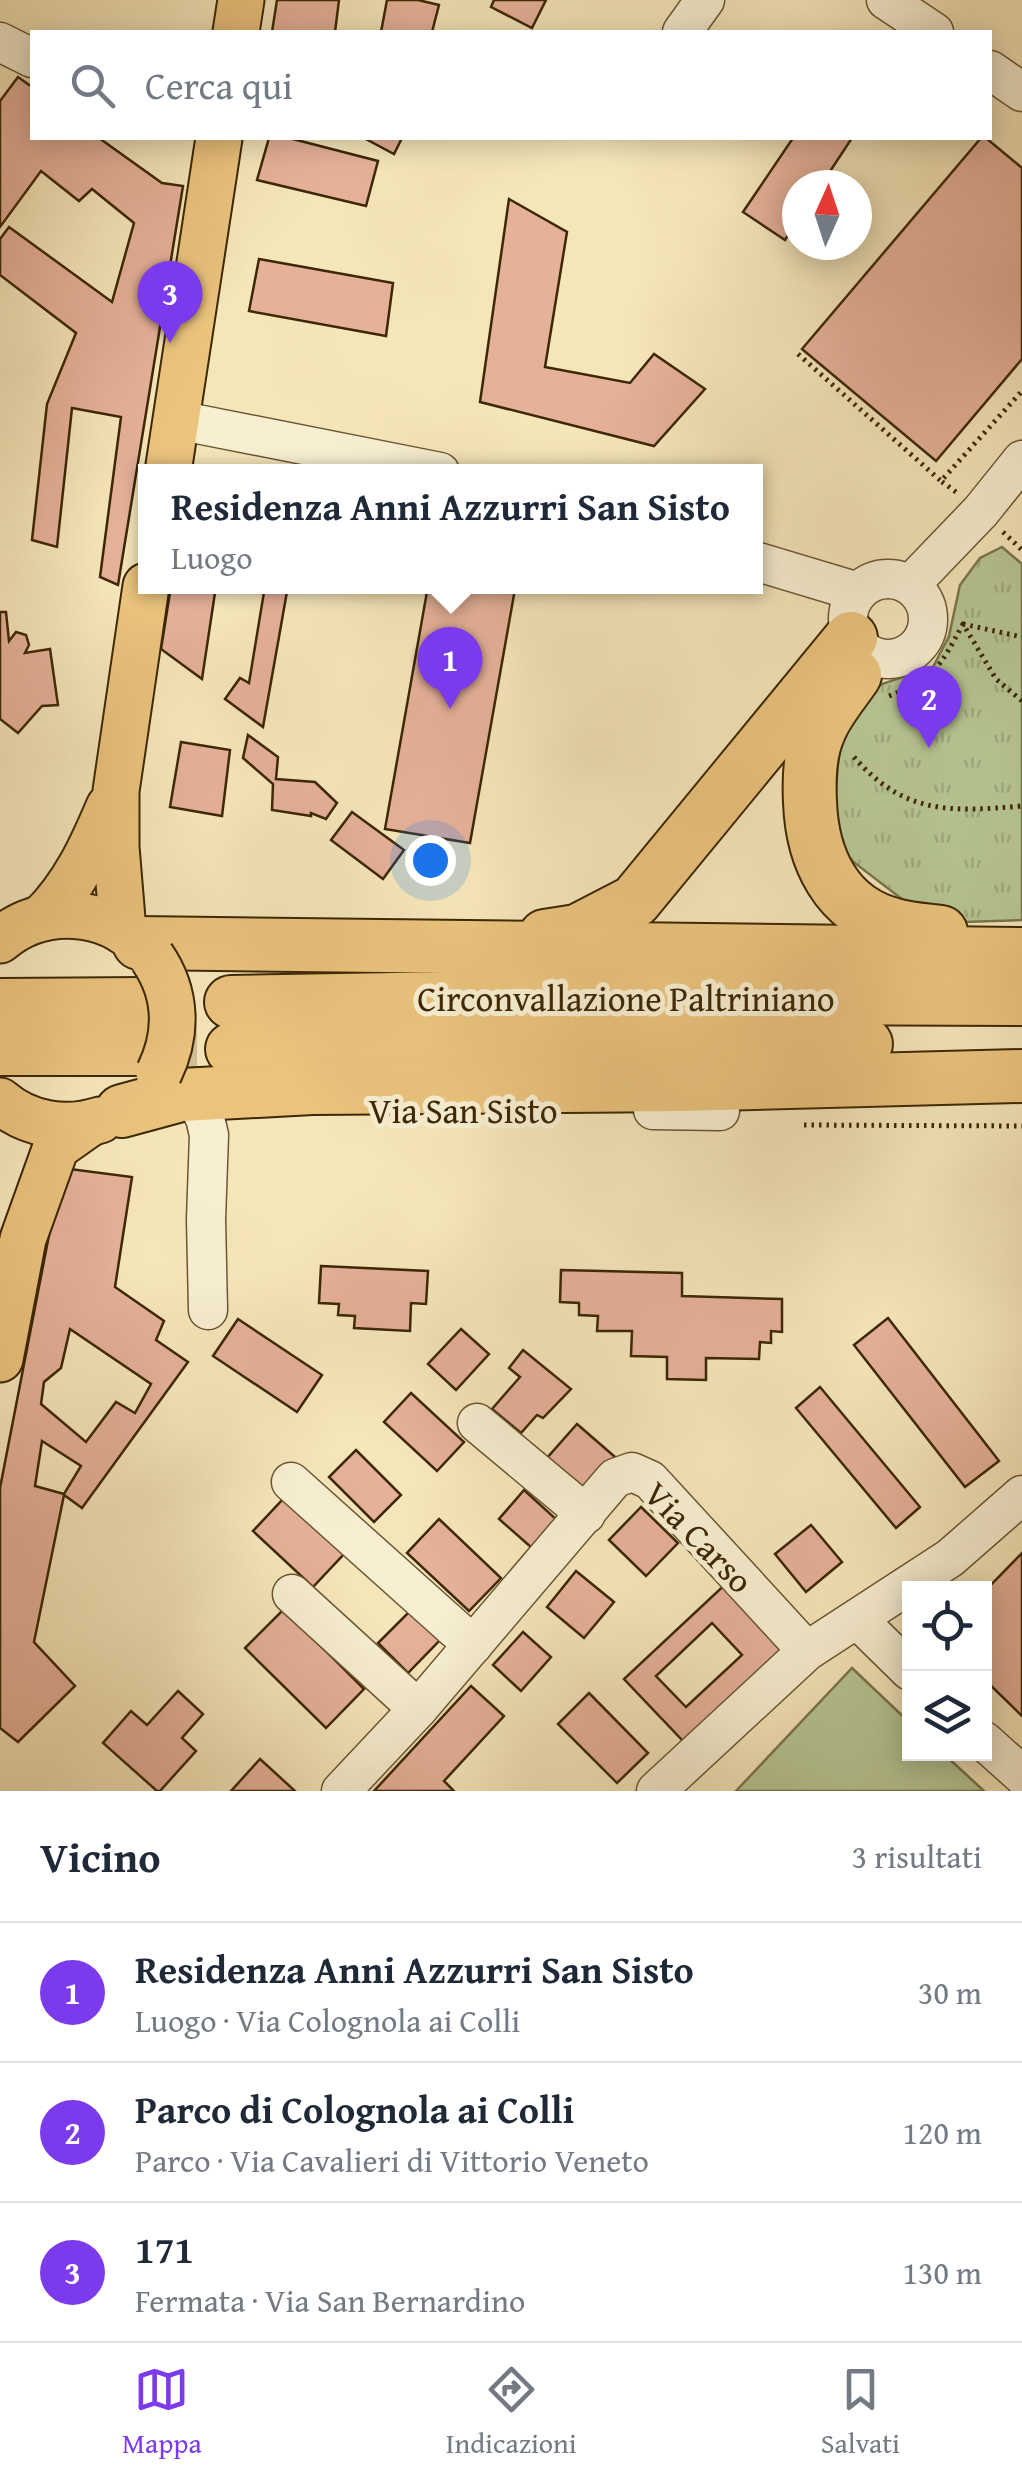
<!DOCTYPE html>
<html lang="it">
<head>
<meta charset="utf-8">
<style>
	body { margin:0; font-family:"Gentium Book Plus",serif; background:#f6f6f7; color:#1f2937 }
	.controls { position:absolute; right:30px; bottom:30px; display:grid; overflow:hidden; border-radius:0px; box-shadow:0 5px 25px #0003 }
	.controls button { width:90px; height:90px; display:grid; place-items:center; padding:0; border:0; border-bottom:2px solid #e0e1e3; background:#fff; color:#1f2937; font:50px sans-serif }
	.compass { position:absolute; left:782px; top:170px; width:90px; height:90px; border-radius:50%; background:#fff; box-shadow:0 5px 25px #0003; rotate:3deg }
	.you { position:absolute; left:430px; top:860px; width:35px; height:35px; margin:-25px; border:8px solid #fff; border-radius:50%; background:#1a73e8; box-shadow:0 0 0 15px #1a73e833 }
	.badge { display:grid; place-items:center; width:65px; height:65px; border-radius:50%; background:#7c3aed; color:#fff; font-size:32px; font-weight:700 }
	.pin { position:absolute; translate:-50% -82px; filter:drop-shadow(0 2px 5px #0008) }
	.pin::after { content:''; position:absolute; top:52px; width:35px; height:30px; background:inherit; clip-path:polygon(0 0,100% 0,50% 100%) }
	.popup { position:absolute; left:138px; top:464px; width:625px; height:130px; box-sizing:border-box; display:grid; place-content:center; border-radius:0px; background:#fff; filter:drop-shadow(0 2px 8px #0005); font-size:32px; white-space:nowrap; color:#747a83 }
	.popup b { font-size:38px; color:#1f2937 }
	.popup::after { content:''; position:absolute; left:50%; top:100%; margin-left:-20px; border:20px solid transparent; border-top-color:#fff }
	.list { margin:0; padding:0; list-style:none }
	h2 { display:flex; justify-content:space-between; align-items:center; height:130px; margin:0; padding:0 40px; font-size:42px }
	h2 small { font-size:32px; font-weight:400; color:#747a83 }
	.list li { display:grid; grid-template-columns:65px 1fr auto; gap:30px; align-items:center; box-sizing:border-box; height:140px; padding:0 40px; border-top:2px solid #e0e1e3 }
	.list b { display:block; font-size:38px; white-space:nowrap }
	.list p { margin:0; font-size:32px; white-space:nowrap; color:#747a83 }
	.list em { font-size:32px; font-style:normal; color:#747a83 }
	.icon { flex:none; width:55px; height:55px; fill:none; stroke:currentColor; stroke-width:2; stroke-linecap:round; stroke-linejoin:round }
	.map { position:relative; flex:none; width:1022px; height:1791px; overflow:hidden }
	.search { position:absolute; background:#fff; box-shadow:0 5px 25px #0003; left:30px; right:30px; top:30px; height:110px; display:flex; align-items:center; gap:25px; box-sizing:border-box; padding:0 35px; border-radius:0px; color:#747a83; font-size:38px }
	.sheet { height:550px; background:#fff }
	nav { display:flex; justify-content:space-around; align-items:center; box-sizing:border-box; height:140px; border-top:2px solid #e0e1e3; background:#fff; font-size:28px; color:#747a83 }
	nav a { display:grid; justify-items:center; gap:5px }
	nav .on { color:#7c3aed }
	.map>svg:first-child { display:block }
</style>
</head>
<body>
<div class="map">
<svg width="1022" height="1791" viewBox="0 0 1022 1791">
	<defs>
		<pattern id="park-tufts" width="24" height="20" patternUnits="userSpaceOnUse" patternTransform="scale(2.5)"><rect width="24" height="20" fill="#b7c694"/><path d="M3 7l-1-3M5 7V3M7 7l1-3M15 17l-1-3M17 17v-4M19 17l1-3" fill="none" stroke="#9eaa7e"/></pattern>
	</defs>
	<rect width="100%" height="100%" fill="#f5e6ba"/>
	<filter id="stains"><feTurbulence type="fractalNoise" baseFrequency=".002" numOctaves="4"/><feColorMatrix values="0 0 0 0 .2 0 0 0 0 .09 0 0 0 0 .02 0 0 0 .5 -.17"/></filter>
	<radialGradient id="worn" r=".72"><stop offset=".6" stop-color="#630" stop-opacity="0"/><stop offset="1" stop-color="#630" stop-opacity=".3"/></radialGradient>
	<!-- park -->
	<polygon fill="url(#park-tufts)" stroke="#7a764c" stroke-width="2.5" points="1002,547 1022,564 1022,920 933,923 847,857 829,808 828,767 844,730 873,687 933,667 949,636 960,585 980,558"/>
	<!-- pitch -->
	<polygon fill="#b7c694" stroke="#7a764c" stroke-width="2.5" points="852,1668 909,1722 910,1754 944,1754 984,1791 736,1791"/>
	<!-- building -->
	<g fill="#e5b199" stroke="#3d2704" stroke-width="2.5" fill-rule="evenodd">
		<polygon points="277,0 339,0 335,32 272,32"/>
		<polygon points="387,0 418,0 439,5 432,32 381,32"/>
		<polygon points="494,0 546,0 532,28 491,7"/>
		<polygon points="18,77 32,87 32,138 99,138 162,183 183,186 118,585 100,577 121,417 72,408 57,547 32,540 47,404 76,333 0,275 0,239 9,227 112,302 134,223 92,189 79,201 41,171 0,227 0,101"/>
		<polygon points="269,138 289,138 378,161 366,206 257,180"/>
		<polygon points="364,138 402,138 394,154"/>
		<polygon points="793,138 852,138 821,185 797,185 797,221 785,240 743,212"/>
		<polygon points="981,138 986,138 1022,168 1022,359 936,461 802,349"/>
		<polygon points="509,199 567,232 545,367 630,383 654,354 705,389 654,446 480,402"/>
		<polygon points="259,259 393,283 386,336 249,311"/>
		<polygon points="171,586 216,586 202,679 161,649"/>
		<polygon points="265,586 288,586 263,727 225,699 240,678 249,683"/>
		<polygon points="428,586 515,589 470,843 385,829"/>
		<polygon points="0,612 6,612 9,641 16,632 26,635 29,645 25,653 50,649 58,705 42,706 18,733 0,719"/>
		<polygon points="248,735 278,757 276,779 315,782 337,803 326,819 311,813 311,816 272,810 273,784 243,758"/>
		<polygon points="181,742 230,750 222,816 170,807"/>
		<polygon points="352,812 404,850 383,879 331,840"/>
		<path d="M62 1168 132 1177 115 1287 164 1321 156 1340 188 1362 82 1508 64 1495 34 1642 75 1686 18 1742 0 1728V1488ZM70 1329 151 1384 135 1413 116 1402 86 1442 41 1404 44 1382 61 1368ZM42 1441 81 1466 64 1494 35 1486Z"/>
		<polygon points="321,1266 428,1271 426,1304 411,1303 410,1331 354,1328 355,1316 338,1315 339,1304 319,1303"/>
		<polygon points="561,1270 682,1273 682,1296 782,1299 782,1332 771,1331 771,1343 760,1342 759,1359 706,1358 706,1380 667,1379 667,1357 631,1356 632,1331 597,1331 598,1316 579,1315 579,1303 560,1302"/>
		<polygon points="888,1318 999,1461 965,1487 854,1345"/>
		<polygon points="238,1319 322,1375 297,1412 213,1356"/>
		<polygon points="461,1329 489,1354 456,1390 428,1364"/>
		<polygon points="523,1350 571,1389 543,1418 537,1415 521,1433 492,1409 520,1377 509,1368"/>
		<polygon points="820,1387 920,1507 896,1528 796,1408"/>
		<polygon points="411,1393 464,1442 437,1471 384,1422"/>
		<polygon points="577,1424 615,1457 585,1492 547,1458"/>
		<polygon points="356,1450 401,1495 374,1522 329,1477"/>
		<polygon points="524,1490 557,1520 532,1548 499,1519"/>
		<polygon points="284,1498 344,1554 313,1587 253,1531"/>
		<polygon points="641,1507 678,1543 646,1576 609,1540"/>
		<polygon points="439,1519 501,1578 469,1611 407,1553"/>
		<polygon points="811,1525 842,1562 806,1592 775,1554"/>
		<polygon points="1022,1553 1022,1716 984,1679 984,1592"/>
		<polygon points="576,1571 614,1602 584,1638 547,1607"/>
		<path d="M732 1578 791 1641 683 1741 624 1679ZM712 1623 742 1655 686 1707 656 1676Z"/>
		<polygon points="284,1609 364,1689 326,1728 245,1648"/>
		<polygon points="412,1609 442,1638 408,1673 378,1643"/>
		<polygon points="523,1632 551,1657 521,1691 493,1665"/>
		<polygon points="471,1686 504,1716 444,1781 454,1791 374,1791"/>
		<polygon points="178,1691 203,1714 182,1738 196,1751 160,1791 157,1791 103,1743 131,1711 147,1725"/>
		<polygon points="589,1693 648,1753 617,1783 558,1724"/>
		<polygon points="260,1759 295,1791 231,1791"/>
	</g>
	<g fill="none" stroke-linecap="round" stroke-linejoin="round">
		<!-- highway-tunnel -->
		<polyline stroke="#d0c096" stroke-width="52" stroke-dasharray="52 26" stroke-linecap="butt" points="145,1049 232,1049"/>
		<defs>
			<g id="minor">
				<polyline points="886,0 934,32"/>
				<polyline points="682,32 705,0"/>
				<polyline points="0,42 32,58"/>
				<polyline points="990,70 1022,92"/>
				<polyline points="177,420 440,472"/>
				<polyline points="755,561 858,592"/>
				<circle cx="888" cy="619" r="40"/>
				<polyline points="910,585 981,511 1022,460"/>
				<polyline points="192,1094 205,1118 209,1135 206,1219 208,1310"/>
				<polyline points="653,1110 720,1111"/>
				<polyline points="477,1423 586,1514"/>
				<polyline points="291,1482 473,1645"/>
				<polyline points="292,1594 418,1709"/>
				<polyline points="858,1620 910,1671"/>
				<polyline points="984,1741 1022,1775"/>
				<polyline points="341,1791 418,1709 615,1478 632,1472 650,1480 807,1651"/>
				<polyline points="656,1791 807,1651 950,1558 1022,1495"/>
			</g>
			<g id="major">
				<polyline points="236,32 241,0"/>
				<polyline points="168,472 219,138"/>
				<path d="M42 918C74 887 92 847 109 807"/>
				<polyline points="123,931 116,847 116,791 146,586"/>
				<path d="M0 940C42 904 107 908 144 948"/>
				<path d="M0 1101C28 1125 66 1131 100 1120"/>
				<polyline points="0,1359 23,1239 56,1147 90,1123"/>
			</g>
			<g id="highway">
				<path d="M855 675C843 693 825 713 818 734 810 753 809 782 810 802 812 858 836 911 895 925 910 929 926 930 941 932"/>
				<polyline points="545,936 577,931 635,901 851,638"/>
				<polyline points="139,943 1022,954"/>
				<polyline points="231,1002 507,997 1022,999"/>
				<polyline points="0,1005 145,1004"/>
				<polyline points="0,1049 145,1049"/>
				<polyline points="232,1049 866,1044"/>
				<polyline points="122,1111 181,1095 312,1088 681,1085 1022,1076"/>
			</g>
		</defs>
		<!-- minor casing -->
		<use href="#minor" stroke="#6b5732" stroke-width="41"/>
		<!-- major casing -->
		<use href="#major" stroke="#3d2704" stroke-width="49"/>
		<!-- highway casing -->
		<use href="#highway" stroke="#3d2704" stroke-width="56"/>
		<!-- path -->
		<g stroke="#3d2704" stroke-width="5" stroke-dasharray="2.5 5" stroke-linecap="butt">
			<polyline points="798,354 941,481"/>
			<polyline points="956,492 941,481 1022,391"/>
			<polyline points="1003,532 1022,550"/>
			<polyline points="963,624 1022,637"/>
			<path d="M889 696C936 678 940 666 963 624L996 679 1022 701"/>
			<path d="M854 757C904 815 951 812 1022 806"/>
			<polyline points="804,1125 1022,1126"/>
		</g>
		<!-- minor -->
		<use href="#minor" stroke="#f8efd2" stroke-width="38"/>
		<!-- major -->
		<use href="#major" stroke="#eac37d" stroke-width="45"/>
		<!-- highway -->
		<use href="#highway" stroke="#eac37d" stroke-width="52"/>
		<defs>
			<path id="major-bridge" d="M152 957C177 993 178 1034 159 1073"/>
		</defs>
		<!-- major-bridge casing -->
		<use href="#major-bridge" stroke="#3d2704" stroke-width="49" stroke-linecap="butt"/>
		<!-- major-bridge -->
		<use href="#major-bridge" stroke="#eac37d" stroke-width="45"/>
	</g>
	<g text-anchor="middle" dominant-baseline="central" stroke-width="10" stroke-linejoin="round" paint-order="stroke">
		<!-- street labels -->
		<g font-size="35" fill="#3d2704" stroke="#f8efd2">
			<text x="626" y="998">Circonvallazione Paltriniano</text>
			<text x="463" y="1110">Via San Sisto</text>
			<text transform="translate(699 1537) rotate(46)">Via Carso</text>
		</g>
	</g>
	<rect width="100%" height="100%" filter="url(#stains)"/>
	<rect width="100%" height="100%" fill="url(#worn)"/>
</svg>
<div class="controls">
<button><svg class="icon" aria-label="locate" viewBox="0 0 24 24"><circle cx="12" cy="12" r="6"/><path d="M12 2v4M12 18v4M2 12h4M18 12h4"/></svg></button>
<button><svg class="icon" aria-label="layers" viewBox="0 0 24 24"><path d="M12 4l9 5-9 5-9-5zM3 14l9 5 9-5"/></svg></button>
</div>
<svg class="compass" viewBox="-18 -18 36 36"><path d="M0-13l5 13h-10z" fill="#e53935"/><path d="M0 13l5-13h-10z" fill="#747a83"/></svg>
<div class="you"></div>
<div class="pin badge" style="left:450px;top:709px">1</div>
<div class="popup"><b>Residenza Anni Azzurri San Sisto</b>Luogo</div>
<div class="pin badge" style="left:929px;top:748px">2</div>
<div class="pin badge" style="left:170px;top:343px">3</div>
<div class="search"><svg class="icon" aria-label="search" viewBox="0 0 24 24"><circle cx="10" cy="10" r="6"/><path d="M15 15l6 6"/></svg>Cerca qui</div>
</div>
<section class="sheet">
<h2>Vicino<small>3 risultati</small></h2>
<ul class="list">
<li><span class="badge">1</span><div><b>Residenza Anni Azzurri San Sisto</b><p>Luogo · Via Colognola ai Colli</p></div><em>30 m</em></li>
<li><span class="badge">2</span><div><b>Parco di Colognola ai Colli</b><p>Parco · Via Cavalieri di Vittorio Veneto</p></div><em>120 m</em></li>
<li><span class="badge">3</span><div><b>171</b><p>Fermata · Via San Bernardino</p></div><em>130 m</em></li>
</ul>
</section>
<nav>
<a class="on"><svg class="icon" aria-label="map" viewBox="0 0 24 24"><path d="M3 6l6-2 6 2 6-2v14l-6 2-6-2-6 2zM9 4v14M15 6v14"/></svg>Mappa</a>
<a><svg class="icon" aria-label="directions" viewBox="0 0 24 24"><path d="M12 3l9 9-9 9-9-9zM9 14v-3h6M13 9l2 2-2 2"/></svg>Indicazioni</a>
<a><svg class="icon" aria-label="saved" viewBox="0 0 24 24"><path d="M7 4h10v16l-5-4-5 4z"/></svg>Salvati</a>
</nav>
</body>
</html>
